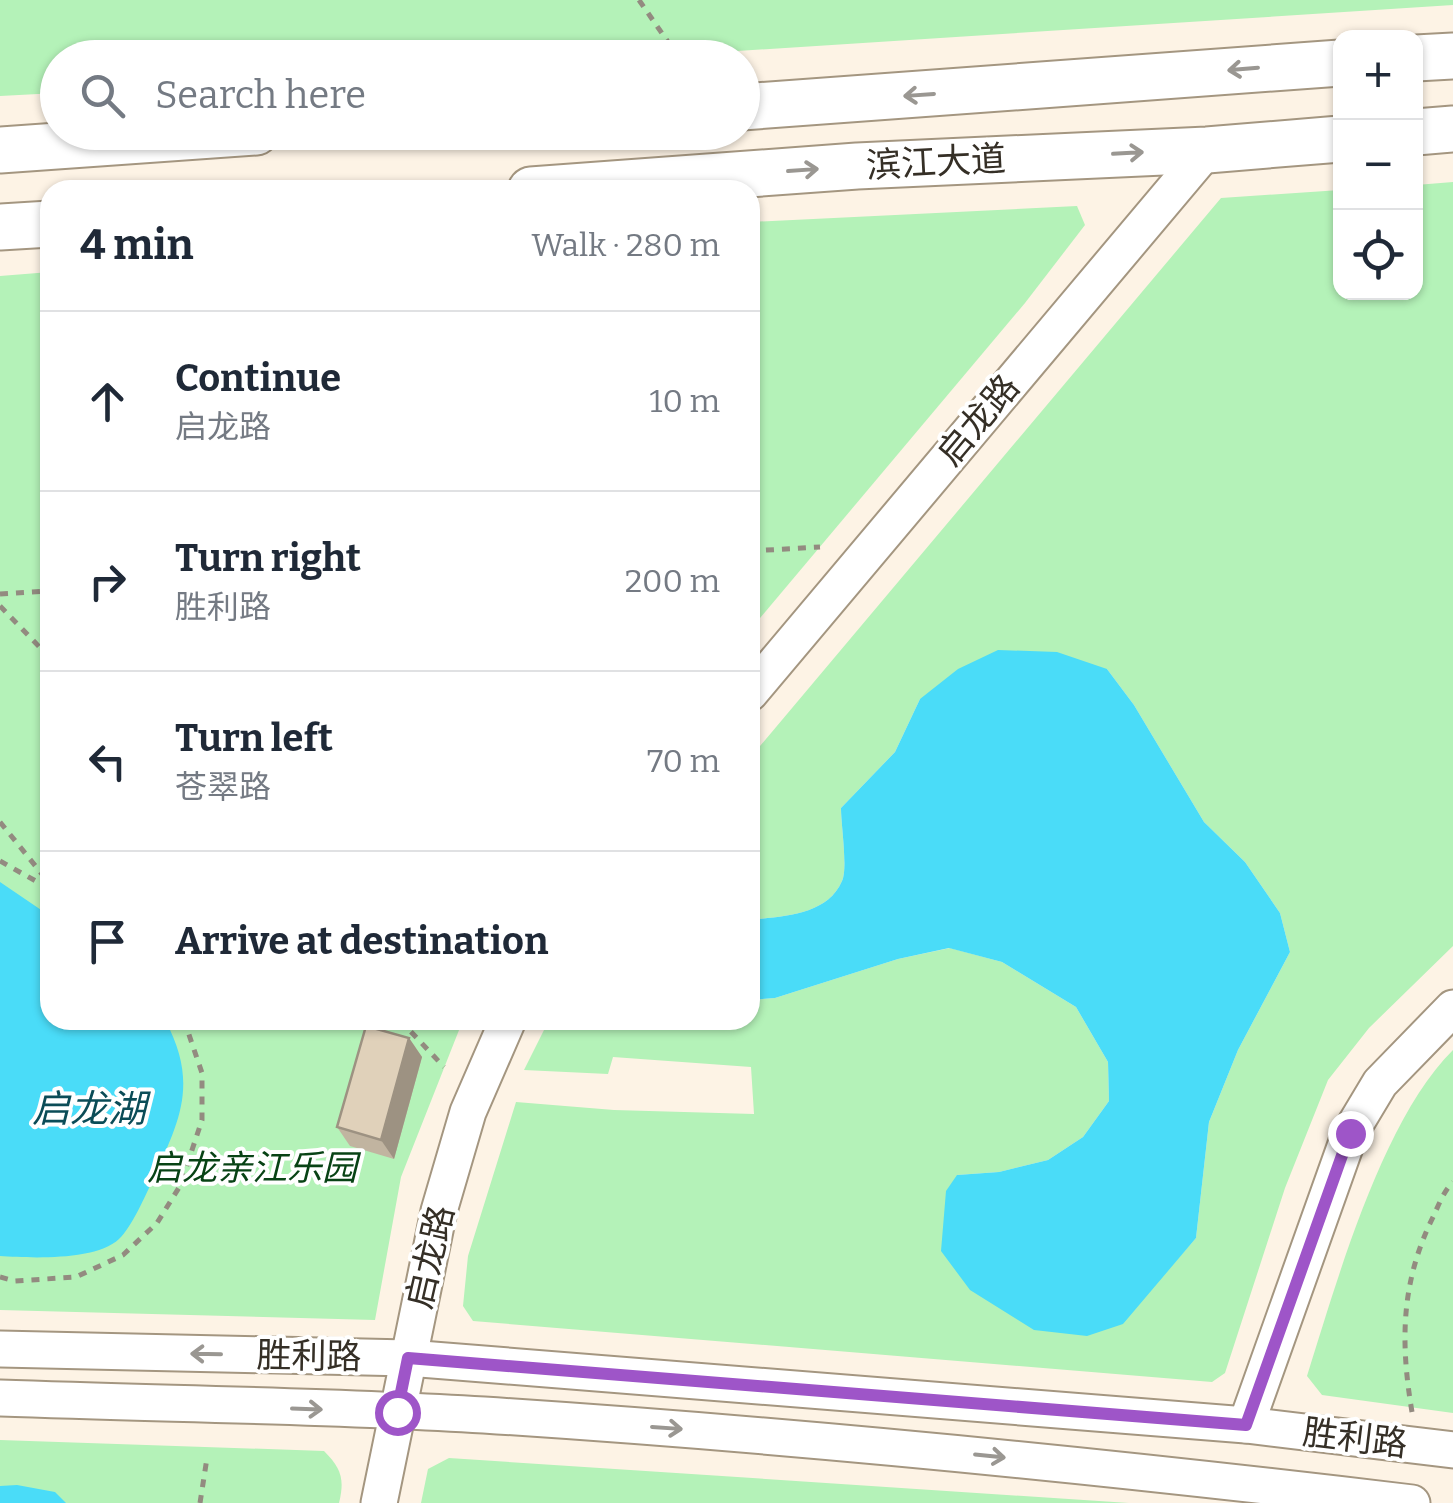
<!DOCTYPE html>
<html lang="en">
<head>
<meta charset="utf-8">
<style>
	body { margin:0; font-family:Bitter,"Noto Sans SC",serif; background:#f6f6f7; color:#1f2937 }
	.controls { position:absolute; right:30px; top:30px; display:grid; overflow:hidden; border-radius:20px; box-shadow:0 2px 8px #0004 }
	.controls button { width:90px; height:90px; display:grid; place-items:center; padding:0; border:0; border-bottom:2px solid #e0e1e3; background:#fff; color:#1f2937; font:50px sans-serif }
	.stop { position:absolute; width:30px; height:30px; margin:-22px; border:8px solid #9e55c8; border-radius:50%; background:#fff }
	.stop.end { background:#9e55c8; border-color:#fff; box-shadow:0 2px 10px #0008 }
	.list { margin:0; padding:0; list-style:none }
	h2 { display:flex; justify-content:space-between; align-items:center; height:130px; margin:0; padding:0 40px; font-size:42px }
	h2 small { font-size:32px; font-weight:400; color:#747a83 }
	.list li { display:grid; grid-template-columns:65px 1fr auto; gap:30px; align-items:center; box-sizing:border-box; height:180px; padding:0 40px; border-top:2px solid #e0e1e3 }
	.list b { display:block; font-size:38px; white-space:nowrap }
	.list p { margin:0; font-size:32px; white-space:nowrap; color:#747a83 }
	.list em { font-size:32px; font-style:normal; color:#747a83 }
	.icon { flex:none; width:55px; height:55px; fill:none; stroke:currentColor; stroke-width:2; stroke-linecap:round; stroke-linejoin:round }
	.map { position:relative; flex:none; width:1453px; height:1503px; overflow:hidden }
	.search { position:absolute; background:#fff; box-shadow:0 2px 8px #0004; left:40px; top:40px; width:720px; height:110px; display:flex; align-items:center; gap:25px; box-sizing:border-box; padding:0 35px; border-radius:55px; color:#747a83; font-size:38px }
	.panel { position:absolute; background:#fff; box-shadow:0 2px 8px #0004; left:40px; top:180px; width:720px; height:850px; border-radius:30px }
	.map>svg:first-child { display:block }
</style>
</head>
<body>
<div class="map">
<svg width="1453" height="1503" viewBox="0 0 1453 1503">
	<rect width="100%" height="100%" fill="#fdf3e5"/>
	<!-- green -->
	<g fill="#b4f2b8">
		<polygon points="0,0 1453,0 1453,5 645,57 58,58 57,93 0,96"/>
		<path d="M1453 182V946L1369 1028 1328 1080 1285 1188 1225 1373 1212 1382 473 1321 463 1306 468 1256 516 1102 614 1110 754 1114 751 1067 613 1057 608 1074 524 1070 549 1020H750V1000L775 998 898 959 950 948 1002 962 1076 1007 1108 1062 1109 1101 1083 1137 1048 1160 999 1172 957 1175 1159 1280 1196 1238 1209 1122 1238 1050 1290 952 1280 913 1245 862 1204 822 1134 705 1107 669 920 699 895 752 841 808C841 825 848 868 842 881 827 916 782 916 750 920V758L1221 198 1340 190V292H1416V185Z"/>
		<polygon points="1077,206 1085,225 1025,303 750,630 750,222"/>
		<polygon points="50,272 50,1020 463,1020 401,1177 375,1320 0,1310 0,276"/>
		<path d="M1453 1050V1413L1322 1395 1307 1376C1337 1281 1382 1120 1453 1050Z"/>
		<path d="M0 1440 324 1451C341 1468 345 1479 339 1503H0Z"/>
		<polygon points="449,1458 1129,1503 421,1503 428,1469"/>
	</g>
	<!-- water -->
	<g fill="#4adcf8">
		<path d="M998 650 1057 652 1107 669 1134 705 1204 822 1245 862 1280 913 1290 952 1238 1050 1209 1122 1196 1238 1123 1324 1087 1336 1034 1330 970 1290 941 1251 946 1191 957 1175 999 1172 1048 1160 1083 1137 1109 1101 1108 1062 1076 1007 1002 962 949 948 898 959 775 998 750 1000V920C782 916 827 916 842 881 848 868 841 825 841 808L895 752 920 699 958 669Z"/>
		<path d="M0 882 50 916V1020H165C199 1083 180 1120 153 1179 146 1195 131 1228 119 1239 96 1261 30 1258 0 1256Z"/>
		<polygon points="17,1485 55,1492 66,1503 0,1503 0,1486"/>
	</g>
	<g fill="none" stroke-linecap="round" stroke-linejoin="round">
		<defs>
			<g id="minor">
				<polyline points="750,693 1207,150"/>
				<polyline points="0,1349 408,1358 1246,1425 1453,1450"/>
				<path d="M0 1398C161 1404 323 1405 484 1415 794 1435 1103 1466 1412 1503"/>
				<polyline points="1246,1425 1350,1133 1380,1083 1453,1008"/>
				<polyline points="379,1503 439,1211 468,1112 508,1020"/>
			</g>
			<g id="major">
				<polyline points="1416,58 1453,56"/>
				<polyline points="742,107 1340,63"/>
				<polyline points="1416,132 1453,129"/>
				<polyline points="0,150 256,132"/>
				<polyline points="531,190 857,166 1207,150 1340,139"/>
				<polyline points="0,227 50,224"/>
			</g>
		</defs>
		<!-- minor casing -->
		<use href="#minor" stroke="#a49680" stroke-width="39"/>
		<!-- major casing -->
		<use href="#major" stroke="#a49680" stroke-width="49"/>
		<!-- path -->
		<g stroke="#938b80" stroke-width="5" stroke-dasharray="8 8" stroke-linecap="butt">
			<polyline points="639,0 679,58"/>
			<polyline points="750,551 820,547"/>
			<polyline points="0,594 50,591"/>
			<polyline points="0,606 50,658"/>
			<polyline points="0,822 50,884"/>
			<polyline points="0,861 50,889"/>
			<polyline points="400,1020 444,1067"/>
			<polyline points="0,1277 15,1281 76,1277 123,1255 157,1223 180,1186 202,1120 202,1073 184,1020"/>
			<path d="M1412 1412C1400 1341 1401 1281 1434 1215 1439 1204 1444 1191 1453 1182"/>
			<polyline points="200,1503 207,1458"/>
		</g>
		<!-- minor -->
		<use href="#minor" stroke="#fff" stroke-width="35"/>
		<!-- major -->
		<use href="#major" stroke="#fff" stroke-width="45"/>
	</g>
	<!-- wall -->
	<polygon fill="#c1b4a0" points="409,1038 422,1057 394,1159 350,1146 337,1127"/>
	<!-- shaded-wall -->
	<polygon fill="#9d9282" points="409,1038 422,1057 394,1159 381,1140"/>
	<!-- building -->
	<polygon fill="#e0d1ba" stroke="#9d9282" stroke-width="2.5" points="366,1026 409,1038 381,1140 337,1127"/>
	<!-- one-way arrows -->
	<defs><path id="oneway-shaft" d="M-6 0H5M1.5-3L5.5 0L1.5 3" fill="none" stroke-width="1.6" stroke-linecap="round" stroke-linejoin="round" transform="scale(2.5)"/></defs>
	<g stroke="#9a9792">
		<use href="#oneway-shaft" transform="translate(1243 69) rotate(175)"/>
		<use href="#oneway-shaft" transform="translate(919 95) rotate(176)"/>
		<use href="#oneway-shaft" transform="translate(1128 153) rotate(-3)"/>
		<use href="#oneway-shaft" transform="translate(803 170) rotate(-4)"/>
		<use href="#oneway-shaft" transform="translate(206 1354) rotate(-179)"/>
		<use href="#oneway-shaft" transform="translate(307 1409) rotate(2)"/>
		<use href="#oneway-shaft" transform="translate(667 1428) rotate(4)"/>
		<use href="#oneway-shaft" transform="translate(990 1456) rotate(6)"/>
	</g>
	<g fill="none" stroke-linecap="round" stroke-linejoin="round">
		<!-- route -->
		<polyline stroke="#9e55c8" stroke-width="12" points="397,1412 408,1358 1246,1425 1350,1133"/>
	</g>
	<g text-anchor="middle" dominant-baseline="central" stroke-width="8" stroke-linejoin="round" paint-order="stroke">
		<!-- street labels -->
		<g font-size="35" fill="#352f26" stroke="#fff">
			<text transform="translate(936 162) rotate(-3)">滨江大道</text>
			<text transform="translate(978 420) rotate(-50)">启龙路</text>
			<text transform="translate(430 1257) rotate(-77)">启龙路</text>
			<text transform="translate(309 1356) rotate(1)">胜利路</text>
			<text transform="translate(1355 1438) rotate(7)">胜利路</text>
		</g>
		<!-- park labels -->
		<g font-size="35" font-style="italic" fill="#084315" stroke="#fff">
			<text x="252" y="1168">启龙亲江乐园</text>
		</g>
		<!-- water labels -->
		<g font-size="38" font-style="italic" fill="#0b4c57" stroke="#fff">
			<text x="89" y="1109">启龙湖</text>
		</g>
	</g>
</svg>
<div class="controls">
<button>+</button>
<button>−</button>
<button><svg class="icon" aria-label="locate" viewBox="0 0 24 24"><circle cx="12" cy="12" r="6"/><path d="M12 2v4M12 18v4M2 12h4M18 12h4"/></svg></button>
</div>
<div class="stop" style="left:397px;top:1412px"></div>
<div class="stop end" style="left:1350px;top:1133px"></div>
<div class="search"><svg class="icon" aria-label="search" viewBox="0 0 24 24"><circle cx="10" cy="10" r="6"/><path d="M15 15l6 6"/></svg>Search here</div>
<section class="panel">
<h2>4 min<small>Walk · 280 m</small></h2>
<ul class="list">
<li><svg class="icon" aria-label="ahead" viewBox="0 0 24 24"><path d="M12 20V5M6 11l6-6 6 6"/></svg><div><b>Continue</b><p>启龙路</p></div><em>10 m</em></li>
<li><svg class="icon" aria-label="right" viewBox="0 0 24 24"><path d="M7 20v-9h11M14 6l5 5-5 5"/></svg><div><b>Turn right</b><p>胜利路</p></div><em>200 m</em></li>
<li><svg class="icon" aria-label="left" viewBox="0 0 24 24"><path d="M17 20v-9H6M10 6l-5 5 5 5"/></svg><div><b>Turn left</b><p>苍翠路</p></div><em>70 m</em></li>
<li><svg class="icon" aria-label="arrive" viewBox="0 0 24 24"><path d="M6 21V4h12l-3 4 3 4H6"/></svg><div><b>Arrive at destination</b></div></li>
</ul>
</section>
</div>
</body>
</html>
